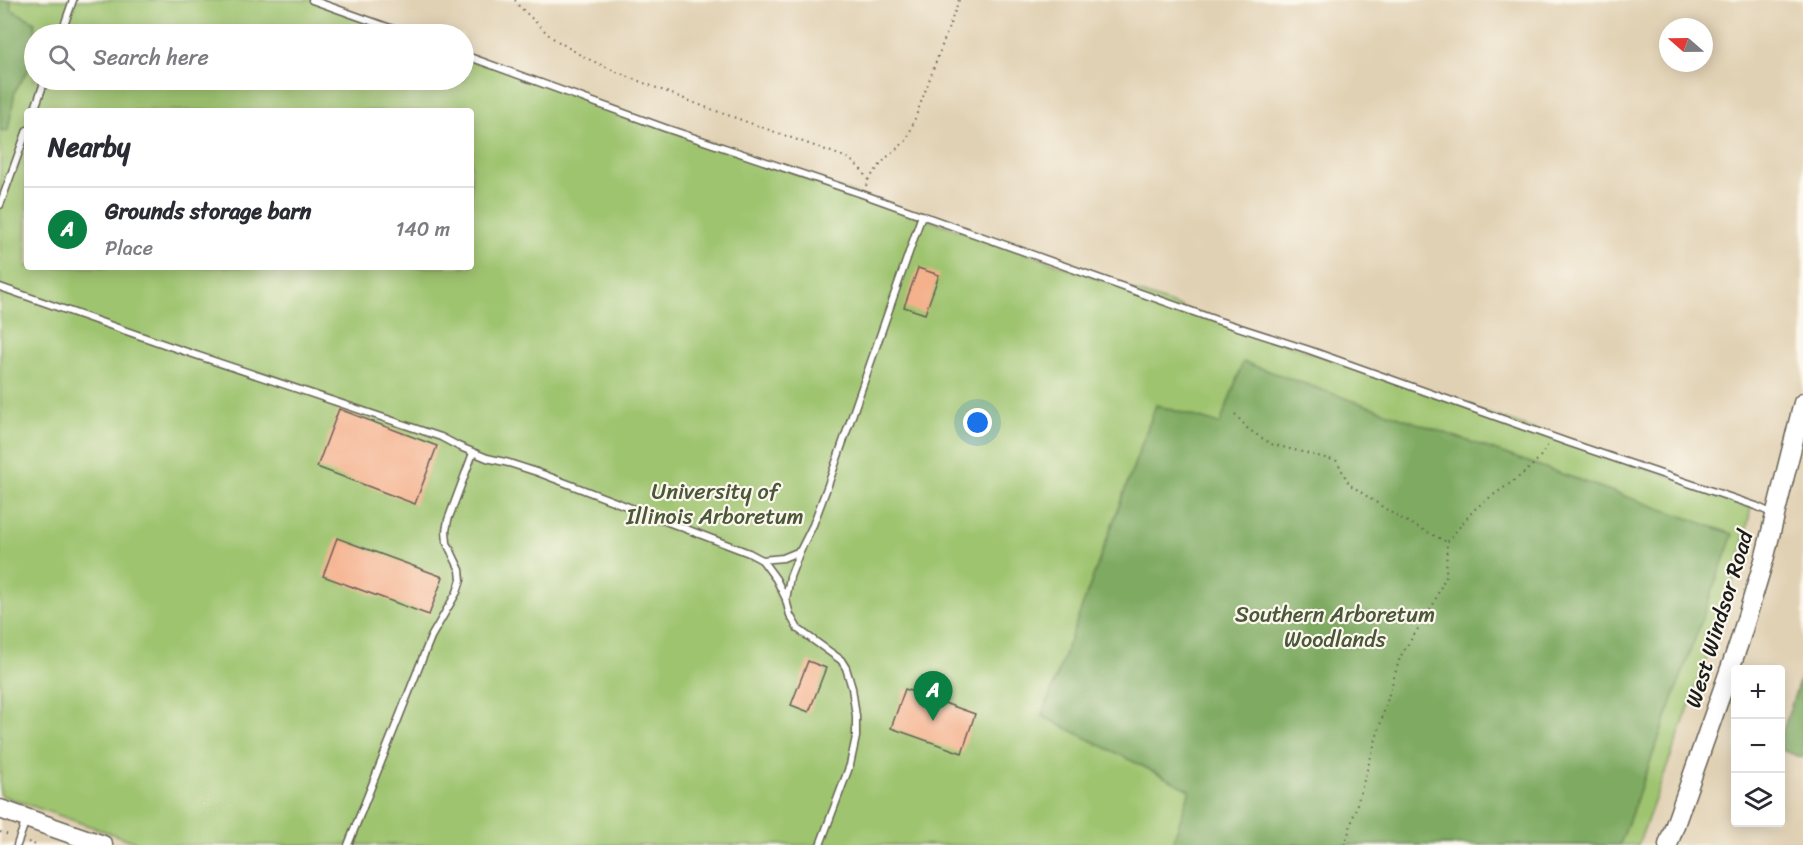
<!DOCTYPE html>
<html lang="en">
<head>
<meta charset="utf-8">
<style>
	body { margin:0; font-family:Sriracha,sans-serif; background:#f7f7f7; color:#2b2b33 }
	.controls { position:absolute; right:18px; bottom:18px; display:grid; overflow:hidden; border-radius:6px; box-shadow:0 3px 15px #0003 }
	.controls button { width:54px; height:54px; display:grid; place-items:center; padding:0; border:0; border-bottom:2px solid #e1e1e2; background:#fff; color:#2b2b33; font:30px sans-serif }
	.compass { position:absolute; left:1659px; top:18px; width:54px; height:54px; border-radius:50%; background:#fff; box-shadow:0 3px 15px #0003; rotate:290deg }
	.you { position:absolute; left:978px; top:423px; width:21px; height:21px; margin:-15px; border:4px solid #fff; border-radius:50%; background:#1a73e8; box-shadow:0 0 0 9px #1a73e833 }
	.badge { display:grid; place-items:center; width:39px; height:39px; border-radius:50%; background:#0b8043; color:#fff; font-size:20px; font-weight:700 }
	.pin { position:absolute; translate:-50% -50px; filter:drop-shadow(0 2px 3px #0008) }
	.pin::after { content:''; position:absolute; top:32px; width:21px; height:18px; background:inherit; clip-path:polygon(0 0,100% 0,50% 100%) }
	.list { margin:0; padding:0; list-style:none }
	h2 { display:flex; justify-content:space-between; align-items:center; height:78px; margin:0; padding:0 24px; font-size:26px }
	h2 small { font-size:20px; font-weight:400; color:#7c7c81 }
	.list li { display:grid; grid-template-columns:39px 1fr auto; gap:18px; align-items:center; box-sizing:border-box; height:84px; padding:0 24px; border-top:2px solid #e1e1e2 }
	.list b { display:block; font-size:22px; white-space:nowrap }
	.list p { margin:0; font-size:20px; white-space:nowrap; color:#7c7c81 }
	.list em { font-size:20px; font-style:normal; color:#7c7c81 }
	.icon { flex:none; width:33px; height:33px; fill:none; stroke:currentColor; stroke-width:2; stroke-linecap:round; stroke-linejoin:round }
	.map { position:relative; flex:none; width:1803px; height:845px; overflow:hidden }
	.search { position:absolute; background:#fff; box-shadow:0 3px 15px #0003; left:24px; top:24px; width:450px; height:66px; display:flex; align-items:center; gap:15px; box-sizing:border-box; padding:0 21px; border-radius:33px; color:#7c7c81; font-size:22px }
	.panel { position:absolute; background:#fff; box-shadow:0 3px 15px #0003; left:24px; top:108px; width:450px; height:162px; border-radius:6px }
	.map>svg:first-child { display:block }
</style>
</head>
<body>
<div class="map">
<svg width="1803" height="845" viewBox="0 0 1803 845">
	<rect width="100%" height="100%" fill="#fbf7ec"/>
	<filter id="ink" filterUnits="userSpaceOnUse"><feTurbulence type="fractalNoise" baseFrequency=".0167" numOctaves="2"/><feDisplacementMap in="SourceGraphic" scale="12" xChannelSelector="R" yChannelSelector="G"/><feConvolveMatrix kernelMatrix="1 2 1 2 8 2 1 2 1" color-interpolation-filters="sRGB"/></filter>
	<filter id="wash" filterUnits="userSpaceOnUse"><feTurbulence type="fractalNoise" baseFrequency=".008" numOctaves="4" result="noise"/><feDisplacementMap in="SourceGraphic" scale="24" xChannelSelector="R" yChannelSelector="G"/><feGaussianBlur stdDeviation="1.35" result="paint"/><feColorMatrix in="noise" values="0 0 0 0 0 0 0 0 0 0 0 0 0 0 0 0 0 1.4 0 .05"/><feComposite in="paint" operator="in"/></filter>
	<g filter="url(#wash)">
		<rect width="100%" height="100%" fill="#eee0be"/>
		<!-- built -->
		<path fill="#e1d1b4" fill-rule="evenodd" d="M0 0H1803V845H0ZM1668 27H1704V63H1668ZM34 34H464V80H34ZM27 111H471V267H27ZM1736 670H1780V822H1736Z"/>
		<!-- green -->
		<path fill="#9fc46f" stroke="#5e7046" stroke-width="1.5" fill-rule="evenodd" d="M0 0H316L410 34H34V80H464V54L665 128 1751 505C1744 557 1722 618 1703 668 1682 727 1660 786 1638 845H144L0 795ZM27 111H471V267H27Z"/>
		<!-- forest -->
		<g fill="#7faa62" stroke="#4e633f" stroke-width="1.5">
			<polygon points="0,0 10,0 12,10 35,22 34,60 15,91 8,131 0,130"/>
			<polygon points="1243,362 1733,534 1620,845 1172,845 1190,790 1042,716 1156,405 1220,424"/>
			<polygon points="1803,670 1803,758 1781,750 1781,736"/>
		</g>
		<g id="blocks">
			<!-- building -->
			<g fill="#f5b08c">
				<polygon points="918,268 939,275 925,314 904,307"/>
				<polygon points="339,409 437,446 415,504 317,467"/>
				<polygon points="337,538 443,577 429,615 323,576"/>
				<polygon points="808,661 826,668 809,712 791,705"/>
				<polygon points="905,689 975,714 962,753 891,728"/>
			</g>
		</g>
	</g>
	<g filter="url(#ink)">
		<use href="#blocks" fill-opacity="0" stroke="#666155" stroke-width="1.5"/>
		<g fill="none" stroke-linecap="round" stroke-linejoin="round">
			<defs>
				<g id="service">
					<polyline points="312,0 407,34"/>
					<polyline points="61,34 73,0"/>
					<polyline points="464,55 665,128 862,194 1219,321 1309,350 1567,442 1756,506 1773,514"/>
					<polyline points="34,111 45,80"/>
					<polyline points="0,205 27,130"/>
					<polyline points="0,287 178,349 441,437 458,446 487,458 509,463 537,472 749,553 762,560 783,558 800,551"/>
					<polyline points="762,560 776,579 786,599"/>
					<polyline points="17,845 26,820"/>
					<polyline points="348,845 431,637 457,592 461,580 460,570 447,543 446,531 448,520 473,453"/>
					<polyline points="820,845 850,765 856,737 856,716 852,688 846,668 841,660 798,629 790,615 786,600 790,577 800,551 813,525 828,485 922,215"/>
				</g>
				<g id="secondary">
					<polyline points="0,809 103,845"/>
					<polyline points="1668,845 1739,643 1764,560 1803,403"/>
				</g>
			</defs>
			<!-- service casing -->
			<use href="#service" stroke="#666155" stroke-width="9"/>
			<!-- secondary casing -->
			<use href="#secondary" stroke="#666155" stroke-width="21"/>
			<!-- path -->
			<g stroke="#666155" stroke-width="2" stroke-dasharray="1.5 4.5" stroke-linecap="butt">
				<polyline points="515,0 518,5 551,37 582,56 621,74 705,107 848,158 860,168 868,180 866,186"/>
				<polyline points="868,180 886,158 907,140 959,0"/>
				<polyline points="1235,414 1248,429 1271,444 1337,461 1349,484 1396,516 1447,542"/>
				<polyline points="0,832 9,835"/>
				<polyline points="28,842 36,845"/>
				<path d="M1345 845 1400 657 1433 605 1446 575 1447 542C1458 530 1468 514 1481 504 1504 486 1535 471 1548 444"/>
			</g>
			<!-- service -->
			<use href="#service" stroke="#fff" stroke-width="6"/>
			<!-- secondary -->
			<use href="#secondary" stroke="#fff" stroke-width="18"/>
		</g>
	</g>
	<g text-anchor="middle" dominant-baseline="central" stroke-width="4.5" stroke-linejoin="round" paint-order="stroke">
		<!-- park labels -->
		<g font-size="22" fill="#4a5739" stroke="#fbf7ec">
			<text x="715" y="491">University of<tspan x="715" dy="25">Illinois Arboretum</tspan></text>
			<text x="1335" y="614">Southern Arboretum<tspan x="1335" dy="25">Woodlands</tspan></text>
		</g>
		<!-- street labels -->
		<g font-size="22" fill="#1c1c1c" stroke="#fbf7ec">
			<text transform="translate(1719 619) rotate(-73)">West Windsor Road</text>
		</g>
	</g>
</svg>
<div class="controls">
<button>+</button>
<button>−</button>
<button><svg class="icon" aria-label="layers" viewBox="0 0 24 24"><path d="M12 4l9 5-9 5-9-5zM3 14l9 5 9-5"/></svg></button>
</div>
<svg class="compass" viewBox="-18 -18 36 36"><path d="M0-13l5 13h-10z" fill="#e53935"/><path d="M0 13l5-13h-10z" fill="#7c7c81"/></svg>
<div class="you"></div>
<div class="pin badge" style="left:933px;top:721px">A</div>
<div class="search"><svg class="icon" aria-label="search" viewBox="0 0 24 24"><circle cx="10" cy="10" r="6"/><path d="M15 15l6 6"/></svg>Search here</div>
<section class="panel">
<h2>Nearby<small></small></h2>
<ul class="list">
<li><span class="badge">A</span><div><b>Grounds storage barn</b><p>Place</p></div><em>140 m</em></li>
</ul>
</section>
</div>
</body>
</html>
